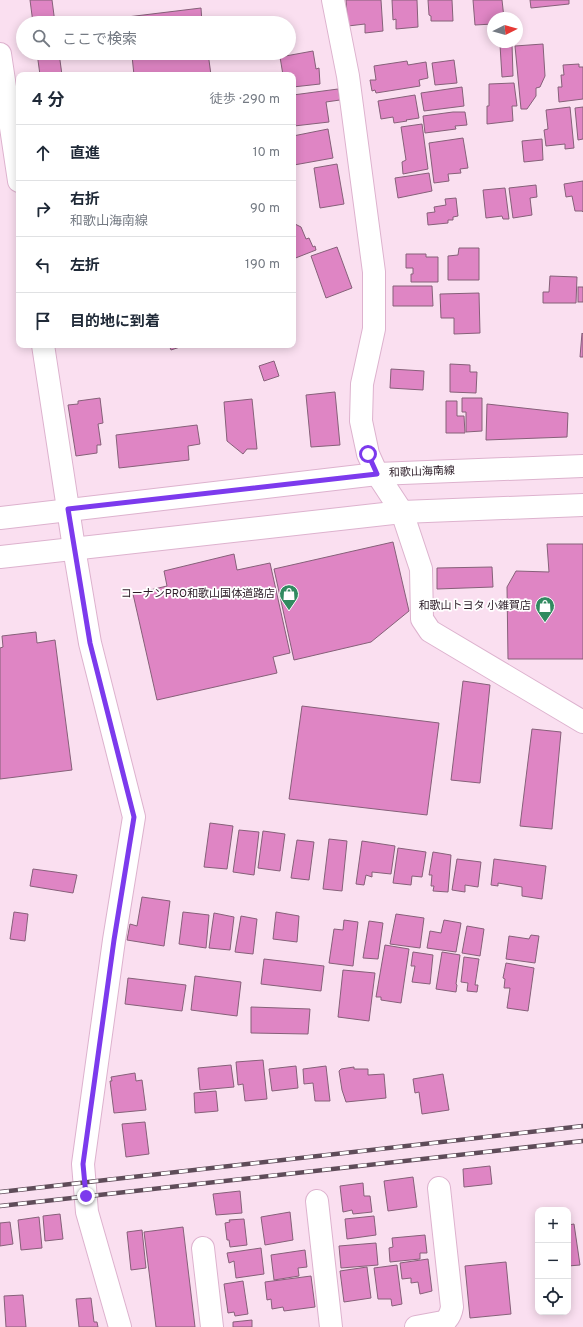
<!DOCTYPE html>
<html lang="ja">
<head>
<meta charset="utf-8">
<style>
	body { margin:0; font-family:Overpass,"Noto Sans JP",sans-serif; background:#f2f2f3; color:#1f2937 }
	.controls { position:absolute; right:12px; bottom:12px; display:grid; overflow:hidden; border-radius:8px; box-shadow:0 2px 10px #0003 }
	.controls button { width:36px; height:36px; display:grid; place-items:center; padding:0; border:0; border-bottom:1px solid #e0e1e3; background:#fff; color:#1f2937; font:20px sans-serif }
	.compass { position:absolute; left:487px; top:12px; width:36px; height:36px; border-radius:50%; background:#fff; box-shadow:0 2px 10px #0003; rotate:85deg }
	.stop { position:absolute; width:12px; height:12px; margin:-9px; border:3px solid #7c3aed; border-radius:50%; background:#fff }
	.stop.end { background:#7c3aed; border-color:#fff; box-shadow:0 1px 4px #0008 }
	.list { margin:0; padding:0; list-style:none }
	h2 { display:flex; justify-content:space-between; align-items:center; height:52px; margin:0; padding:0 16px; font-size:17px }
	h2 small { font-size:13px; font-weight:400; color:#747a83 }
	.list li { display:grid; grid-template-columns:26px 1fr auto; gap:12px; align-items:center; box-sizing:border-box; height:56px; padding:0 16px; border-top:1px solid #e0e1e3 }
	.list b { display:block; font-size:15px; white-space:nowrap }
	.list p { margin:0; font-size:13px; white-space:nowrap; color:#747a83 }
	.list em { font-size:13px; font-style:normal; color:#747a83 }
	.icon { flex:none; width:22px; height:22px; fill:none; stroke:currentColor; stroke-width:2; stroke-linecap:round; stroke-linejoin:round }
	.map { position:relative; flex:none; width:583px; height:1327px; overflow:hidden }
	.search { position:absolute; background:#fff; box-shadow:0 2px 10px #0003; left:16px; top:16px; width:280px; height:44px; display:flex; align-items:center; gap:10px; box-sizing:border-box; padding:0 14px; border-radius:22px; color:#747a83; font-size:15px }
	.panel { position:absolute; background:#fff; box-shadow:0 2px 10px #0003; left:16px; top:72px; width:280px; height:276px; border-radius:8px }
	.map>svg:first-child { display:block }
</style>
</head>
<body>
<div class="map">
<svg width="583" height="1327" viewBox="0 0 583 1327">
	<rect width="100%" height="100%" fill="#fadff0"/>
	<!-- building -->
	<g fill="#df85c4" stroke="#866079">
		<polygon points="30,0 52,0 55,23 33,23"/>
		<polygon points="346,0 381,0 383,31 365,33 365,24 348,26"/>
		<polygon points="392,0 417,0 418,27 396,29 396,19 393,20"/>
		<polygon points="428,0 452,0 453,21 431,21 431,16 429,15"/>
		<polygon points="473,0 502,0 504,18 493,18 493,24 475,25"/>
		<polygon points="530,0 569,0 569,4 531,8"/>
		<polygon points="201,8 202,23 128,23 127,17"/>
		<polygon points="512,44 513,76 502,77 500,45"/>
		<polygon points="543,44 545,76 540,87 536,88 536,96 527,109 521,109 515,46"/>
		<polygon points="313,51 316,69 319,68 320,84 293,87 293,75 283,75 280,57"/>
		<polygon points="37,53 59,53 62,75 40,75"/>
		<polygon points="161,53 208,53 211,75 134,75 132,56"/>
		<polygon points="454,60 457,83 435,85 432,63"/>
		<polygon points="407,61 408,65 426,62 428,78 419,80 420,86 376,93 375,90 372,91 370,80 376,80 374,66"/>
		<polygon points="579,64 579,67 583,67 583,99 559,102 558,87 562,87 561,75 564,75 563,65"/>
		<polygon points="514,83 517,106 512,106 513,121 487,124 487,106 489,106 489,84"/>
		<polygon points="462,87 464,106 424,111 421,93"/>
		<polygon points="338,89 340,100 326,102 329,122 294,126 293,120 293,95"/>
		<polygon points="415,95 419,118 406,120 407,121 394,123 393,117 381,119 378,101"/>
		<polygon points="570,107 574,148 565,149 565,144 546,146 544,130 548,129 546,110"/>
		<polygon points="583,107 583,139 578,140 575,108"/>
		<polygon points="453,112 465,112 467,125 455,126 456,129 425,133 423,116"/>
		<polygon points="422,124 428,169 403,174 402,162 406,160 401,127"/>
		<polygon points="328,129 333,158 294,165 293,136"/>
		<polygon points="463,138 468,168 460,169 461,173 448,174 449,181 434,183 429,143"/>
		<polygon points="542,139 543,160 524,162 522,141"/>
		<polygon points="337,164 344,204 320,208 314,168"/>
		<polygon points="429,173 432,191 398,198 395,178"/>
		<polygon points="583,181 583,212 582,211 575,211 572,196 566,197 564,184"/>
		<polygon points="536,185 537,197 530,198 532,215 513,218 509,188"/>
		<polygon points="505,188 509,219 503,219 502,216 486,218 483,190"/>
		<polygon points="456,198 458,216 453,217 453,220 448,220 448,223 428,225 427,213 435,212 434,207 446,205 445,199"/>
		<polygon points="293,223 301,227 306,239 309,238 313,247 315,246 316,250 293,259"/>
		<polygon points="337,247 352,288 326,298 311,256"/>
		<polygon points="459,248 479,248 479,280 448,280 448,256 458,255"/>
		<polygon points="406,254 426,254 426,257 438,257 438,282 411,282 411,274 413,274 413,268 406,268"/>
		<polygon points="550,276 577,277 576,303 543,303 543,292 549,292"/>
		<polygon points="393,286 432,286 433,306 393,306"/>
		<rect x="578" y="287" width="5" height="15"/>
		<polygon points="479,293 480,333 454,334 454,318 441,318 440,294"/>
		<polygon points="582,333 583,334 583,357 580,357"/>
		<polygon points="169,345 186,345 171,350"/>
		<polygon points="274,361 279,376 264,381 259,366"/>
		<polygon points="450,364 470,365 470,372 477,372 476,393 450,392"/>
		<polygon points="391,369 424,371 423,390 390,388"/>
		<polygon points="335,392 340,445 311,447 306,395"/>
		<polygon points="100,398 103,423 98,424 101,445 97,445 97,453 76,456 68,405 78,404 78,401"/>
		<polygon points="462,398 482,398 482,431 466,432 466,412 462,412"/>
		<polygon points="252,399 257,449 247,449 243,454 227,441 224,402"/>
		<polygon points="446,401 457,401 457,416 464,416 465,433 446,433"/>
		<polygon points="487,404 568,413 567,437 486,440"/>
		<polygon points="197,425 200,444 188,446 189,460 119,468 116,435"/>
		<polygon points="393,542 409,611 371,642 294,660 274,569"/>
		<polygon points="547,544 583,544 583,659 508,659 507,587 516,571 549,572"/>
		<polygon points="234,554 237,570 270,563 290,653 273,657 277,673 157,700 133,594 167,586 164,571"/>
		<polygon points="492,567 493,587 437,589 437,568"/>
		<polygon points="36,632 37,643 55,640 72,770 0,779 0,648 3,647 2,636"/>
		<polygon points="463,681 490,685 480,783 451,780"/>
		<polygon points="302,706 439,723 427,815 289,799"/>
		<polygon points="532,729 561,732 552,829 520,826"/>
		<polygon points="210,823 233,826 227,869 204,867"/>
		<polygon points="239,830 259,832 254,875 233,872"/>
		<polygon points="263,831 285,834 280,871 258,868"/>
		<polygon points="329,839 347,841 342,891 323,889"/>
		<polygon points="297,840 314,842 309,880 291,878"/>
		<polygon points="362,841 395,846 391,874 372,872 372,877 366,875 364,885 356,884"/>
		<polygon points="398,848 426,852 422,877 412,876 411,885 393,883"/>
		<polygon points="433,852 451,855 448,892 433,891 434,886 431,886 432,875 429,875"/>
		<polygon points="457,859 481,862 478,887 465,885 465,892 452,890"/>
		<polygon points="494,859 546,866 542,899 522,896 522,887 498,883 498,886 491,885"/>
		<polygon points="33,869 77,875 73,893 30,886"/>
		<polygon points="142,897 170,901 164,946 127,940 130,924 137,926"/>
		<polygon points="14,912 28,914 25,941 10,939"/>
		<polygon points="183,912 209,915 206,948 179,944"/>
		<polygon points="276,912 299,916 297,942 273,939"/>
		<polygon points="214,913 234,917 230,950 209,948"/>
		<polygon points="396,914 424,918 420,948 390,944"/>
		<polygon points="241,916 257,919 253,954 235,952"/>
		<polygon points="344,920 358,922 353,966 329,963 334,929 343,930"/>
		<polygon points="444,920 461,923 456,952 427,948 430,931 441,933"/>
		<polygon points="369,921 383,923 378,959 363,958"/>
		<polygon points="467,926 484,929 480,956 462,953"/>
		<polygon points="531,935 539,936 535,963 506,959 509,936 529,939"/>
		<polygon points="385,945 409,949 401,1003 381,1000 381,997 376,997"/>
		<polygon points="413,952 433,955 430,984 412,982 415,966 411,966"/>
		<polygon points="442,952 460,955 456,984 457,985 456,992 436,989"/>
		<polygon points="464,957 479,959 475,985 478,985 477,992 467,991 468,983 461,982"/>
		<polygon points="264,959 324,966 321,991 261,984"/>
		<polygon points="506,963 534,968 528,1011 507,1008 510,988 504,988 505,979 503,978"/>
		<polygon points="343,970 375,973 369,1021 338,1017"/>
		<polygon points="195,976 241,982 237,1016 191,1010"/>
		<polygon points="128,978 186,985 182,1011 125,1004"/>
		<polygon points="251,1007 310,1009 308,1034 251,1033"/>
		<polygon points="263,1060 267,1099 245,1101 243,1084 238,1085 236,1062"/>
		<polygon points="231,1065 234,1087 200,1090 198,1068"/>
		<polygon points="296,1066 298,1088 272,1091 269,1069"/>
		<polygon points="326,1066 330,1101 315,1101 313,1083 304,1084 303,1069"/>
		<polygon points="354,1067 354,1069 368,1069 368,1075 384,1074 386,1098 346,1102 342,1090 339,1071 341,1069"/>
		<polygon points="135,1073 136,1081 142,1080 146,1110 114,1113 110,1081 112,1081 111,1077"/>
		<polygon points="443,1074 449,1110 422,1114 419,1092 415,1093 413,1079"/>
		<polygon points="216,1091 218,1111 195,1113 194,1093"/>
		<polygon points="145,1122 149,1154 126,1157 122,1124"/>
		<polygon points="490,1166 492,1184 464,1187 463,1169"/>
		<polygon points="413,1177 417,1207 388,1211 384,1181"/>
		<polygon points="363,1183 364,1196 370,1196 372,1212 353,1214 352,1210 343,1212 340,1186"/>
		<polygon points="240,1191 242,1213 216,1215 213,1194"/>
		<polygon points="290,1212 293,1240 265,1245 261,1217"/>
		<polygon points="60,1214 63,1239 45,1241 43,1216"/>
		<polygon points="374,1216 376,1235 347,1239 345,1219"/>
		<polygon points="39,1217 42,1248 21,1250 18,1220"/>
		<polygon points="244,1219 247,1245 230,1247 229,1240 227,1240 225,1223 230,1222 229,1220"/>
		<polygon points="10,1222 13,1244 0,1246 0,1223"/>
		<polygon points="574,1224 580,1265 568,1266 568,1225"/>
		<polygon points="183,1227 195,1327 156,1327 144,1232"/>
		<polygon points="142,1230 146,1268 131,1270 127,1232"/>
		<polygon points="425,1235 427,1253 420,1253 420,1259 390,1262 389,1248 393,1247 392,1238"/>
		<polygon points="376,1243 378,1265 341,1268 339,1246"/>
		<polygon points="261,1248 264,1274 236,1278 234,1261 229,1263 227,1253"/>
		<polygon points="305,1250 307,1267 298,1268 299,1276 274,1280 271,1255"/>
		<polygon points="428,1259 432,1291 420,1294 418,1282 411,1283 411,1278 402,1279 400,1263"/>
		<polygon points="506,1262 511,1314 470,1318 465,1266"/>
		<polygon points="397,1265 402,1304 392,1306 391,1299 378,1299 374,1268"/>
		<polygon points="367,1267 371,1298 344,1302 340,1271"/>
		<polygon points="311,1276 315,1307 284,1311 283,1307 272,1309 271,1299 267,1300 265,1282"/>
		<polygon points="243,1281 248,1314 235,1316 234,1312 228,1313 224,1284"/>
		<polygon points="23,1295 26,1327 6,1327 4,1296"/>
		<polygon points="91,1298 94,1322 97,1322 98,1327 79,1327 76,1299"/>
		<polygon points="252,1320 252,1327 233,1327 233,1322"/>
	</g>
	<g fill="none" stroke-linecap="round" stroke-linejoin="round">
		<defs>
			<g id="minor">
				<polyline points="333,0 348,76 374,272 374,329 362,384 361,421 368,454 377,474 402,512 421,569 422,619 430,631 583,722"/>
				<polyline points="0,54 19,181"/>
				<polyline points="43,345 74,548 90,643 134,817 114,940 83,1164 87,1212 120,1327"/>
				<polyline points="317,1201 331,1327"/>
				<polyline points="203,1248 212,1327"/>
				<path d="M416 1327 443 1322C449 1319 451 1313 452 1307L439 1188"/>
			</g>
			<g id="secondary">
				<polyline points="0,518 377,474 583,466"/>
				<polyline points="0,557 402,512 583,505"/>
			</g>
		</defs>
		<!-- minor casing -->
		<use href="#minor" stroke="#ddb2ce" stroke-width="24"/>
		<!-- secondary casing -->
		<use href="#secondary" stroke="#ddb2ce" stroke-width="24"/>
		<!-- minor -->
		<use href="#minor" stroke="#fff" stroke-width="22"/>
		<!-- secondary -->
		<use href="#secondary" stroke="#fff" stroke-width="22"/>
		<defs>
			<g id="rail">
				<polyline points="0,1192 583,1126"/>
				<polyline points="0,1206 583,1141"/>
			</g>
		</defs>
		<!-- rail casing -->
		<use href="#rail" stroke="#5f4c59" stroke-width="4.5"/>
		<!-- rail -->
		<use href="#rail" stroke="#fff" stroke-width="3" stroke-dasharray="9" stroke-linecap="butt"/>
	</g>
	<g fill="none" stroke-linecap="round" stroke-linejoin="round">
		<!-- route -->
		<polyline stroke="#7c3aed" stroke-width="5" points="86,1196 83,1164 114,940 134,817 90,643 68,509 377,474 368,454"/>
	</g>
	<!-- icons -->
	<defs>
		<symbol id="shop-pin" viewBox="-11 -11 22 30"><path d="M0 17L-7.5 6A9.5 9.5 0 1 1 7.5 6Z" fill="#318a60" stroke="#fff"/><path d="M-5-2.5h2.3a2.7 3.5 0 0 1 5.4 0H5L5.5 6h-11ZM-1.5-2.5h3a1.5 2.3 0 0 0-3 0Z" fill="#fff"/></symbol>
	</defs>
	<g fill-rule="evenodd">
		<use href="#shop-pin" x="278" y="583" width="22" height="30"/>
		<use href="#shop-pin" x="534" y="595" width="22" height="30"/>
	</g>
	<g text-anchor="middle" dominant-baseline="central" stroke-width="3.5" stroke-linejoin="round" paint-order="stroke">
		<!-- street labels -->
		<g font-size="11" fill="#2b1b26" stroke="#fff">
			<text transform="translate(422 472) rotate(-2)">和歌山海南線</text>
		</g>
		<!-- poi labels -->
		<g font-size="11" fill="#2b1b26" stroke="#fff" text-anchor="end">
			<text x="275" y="594">コーナンPRO和歌山国体道路店</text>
			<text x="531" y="606">和歌山トヨタ 小雑賀店</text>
		</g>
	</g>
</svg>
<div class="controls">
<button>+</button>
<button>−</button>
<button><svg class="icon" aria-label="locate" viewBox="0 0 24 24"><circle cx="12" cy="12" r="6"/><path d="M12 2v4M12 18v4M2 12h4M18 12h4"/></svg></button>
</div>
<svg class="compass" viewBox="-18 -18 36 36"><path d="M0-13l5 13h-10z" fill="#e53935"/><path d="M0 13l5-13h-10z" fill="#747a83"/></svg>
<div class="stop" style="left:368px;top:454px"></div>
<div class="stop end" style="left:86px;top:1196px"></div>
<div class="search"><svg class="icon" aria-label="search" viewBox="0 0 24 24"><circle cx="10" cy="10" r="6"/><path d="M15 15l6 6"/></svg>ここで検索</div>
<section class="panel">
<h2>4 分<small>徒歩 · 290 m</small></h2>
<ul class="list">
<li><svg class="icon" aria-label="ahead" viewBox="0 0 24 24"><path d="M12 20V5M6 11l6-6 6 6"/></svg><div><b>直進</b></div><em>10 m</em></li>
<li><svg class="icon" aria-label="right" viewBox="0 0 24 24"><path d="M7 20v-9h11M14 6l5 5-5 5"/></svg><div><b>右折</b><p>和歌山海南線</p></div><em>90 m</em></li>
<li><svg class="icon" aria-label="left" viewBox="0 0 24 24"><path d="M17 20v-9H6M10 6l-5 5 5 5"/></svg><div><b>左折</b></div><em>190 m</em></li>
<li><svg class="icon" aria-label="arrive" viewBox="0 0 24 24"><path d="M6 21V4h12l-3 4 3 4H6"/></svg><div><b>目的地に到着</b></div></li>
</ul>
</section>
</div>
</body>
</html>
